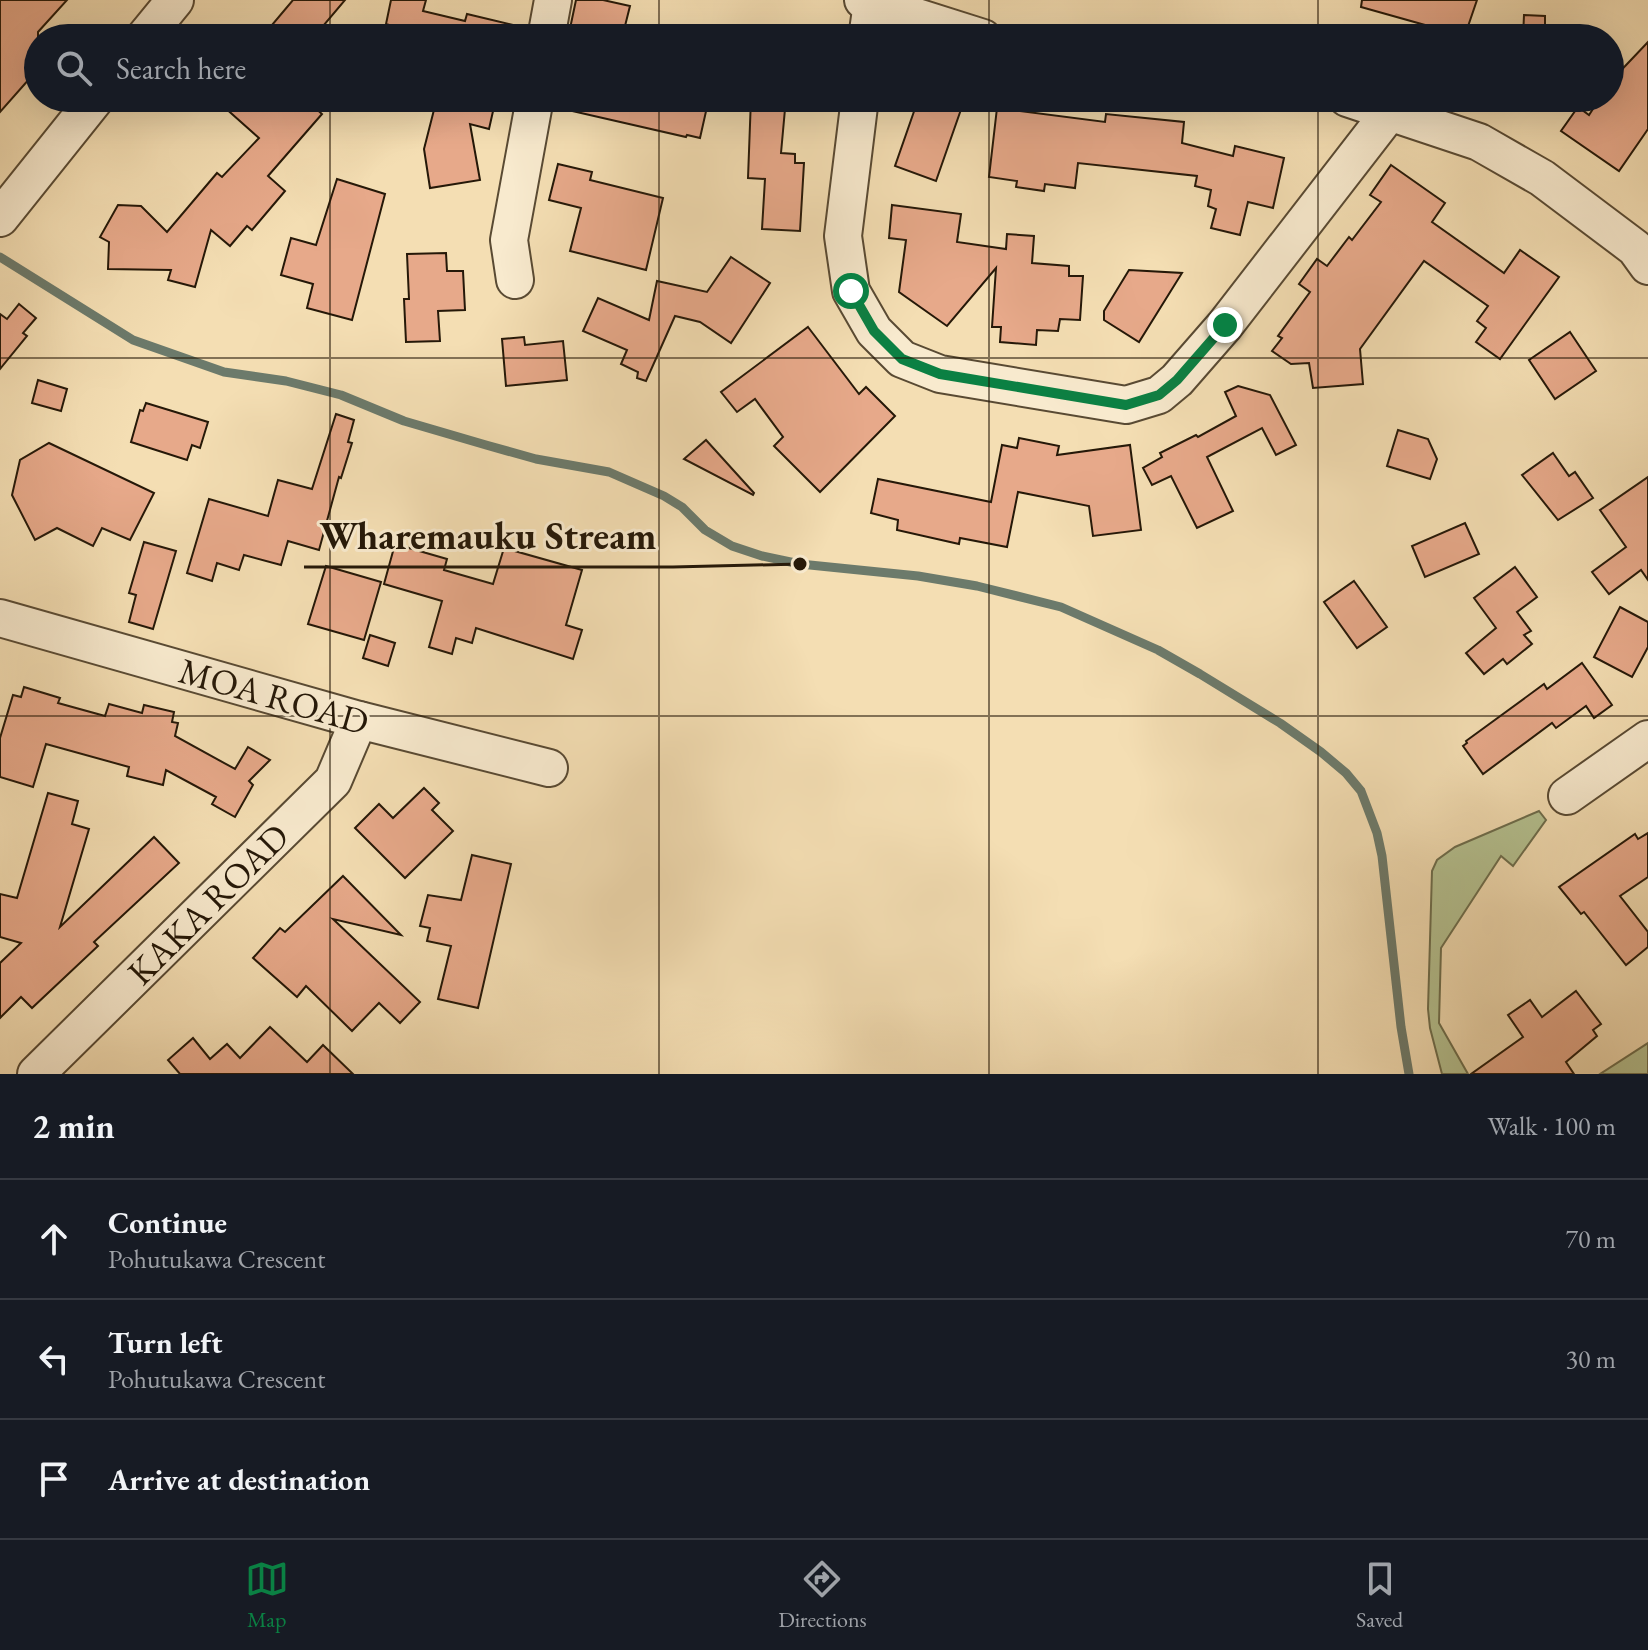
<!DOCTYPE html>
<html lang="en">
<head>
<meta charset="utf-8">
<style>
	body { margin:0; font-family:"EB Garamond",serif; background:#20242c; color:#f1f3f6 }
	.stop { position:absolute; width:24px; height:24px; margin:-18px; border:6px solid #0b8043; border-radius:50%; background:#fff }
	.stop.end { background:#0b8043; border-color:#fff; box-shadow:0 2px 8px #0008 }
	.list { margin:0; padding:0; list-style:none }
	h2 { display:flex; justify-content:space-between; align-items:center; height:104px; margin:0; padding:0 32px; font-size:34px }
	h2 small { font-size:26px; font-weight:400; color:#9ea1a6 }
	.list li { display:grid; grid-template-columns:52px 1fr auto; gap:24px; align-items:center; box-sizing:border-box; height:120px; padding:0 32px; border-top:2px solid #363941 }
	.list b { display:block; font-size:30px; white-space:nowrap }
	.list p { margin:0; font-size:26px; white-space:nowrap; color:#9ea1a6 }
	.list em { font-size:26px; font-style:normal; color:#9ea1a6 }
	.icon { flex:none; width:44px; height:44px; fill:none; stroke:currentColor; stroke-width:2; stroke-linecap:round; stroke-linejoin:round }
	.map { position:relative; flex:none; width:1648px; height:1074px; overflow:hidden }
	.search { position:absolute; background:#171b24; box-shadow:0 8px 32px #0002; left:24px; right:24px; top:24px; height:88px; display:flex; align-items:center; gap:20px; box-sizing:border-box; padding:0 28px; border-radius:44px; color:#9ea1a6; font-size:30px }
	.sheet { height:464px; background:#171b24 }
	nav { display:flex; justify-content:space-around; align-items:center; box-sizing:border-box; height:112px; border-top:2px solid #363941; background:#171b24; font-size:22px; color:#9ea1a6 }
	nav a { display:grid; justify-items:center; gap:4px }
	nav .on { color:#0b8043 }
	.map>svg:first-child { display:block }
</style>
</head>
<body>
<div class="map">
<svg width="1648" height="1074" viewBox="0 0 1648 1074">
	<rect width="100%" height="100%" fill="#f4deb3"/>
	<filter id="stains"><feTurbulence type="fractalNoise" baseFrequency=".0025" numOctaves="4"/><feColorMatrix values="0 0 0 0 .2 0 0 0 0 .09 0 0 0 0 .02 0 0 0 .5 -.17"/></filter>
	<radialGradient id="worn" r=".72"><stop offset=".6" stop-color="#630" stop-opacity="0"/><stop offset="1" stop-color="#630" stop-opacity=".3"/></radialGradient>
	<!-- green -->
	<g fill="#b5c291" stroke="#6d6d4c" stroke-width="2">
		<polygon points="1539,811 1546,820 1513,866 1501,856 1441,948 1439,1023 1468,1074 1442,1074 1430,1028 1428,1009 1432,871 1437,860 1455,847"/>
		<polygon points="1648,1043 1648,1074 1600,1074"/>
	</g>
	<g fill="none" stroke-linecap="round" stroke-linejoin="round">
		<!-- stream -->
		<polyline stroke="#6c7a6b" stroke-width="9" points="0,257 133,340 224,372 286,381 341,395 404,421 486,445 536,459 609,472 664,496 682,507 705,530 732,546 762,556 800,564 918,576 977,586 1061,607 1158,650 1200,674 1280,723 1321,752 1346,773 1361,791 1377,833 1382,856 1401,1027 1409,1074"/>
	</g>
	<!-- building -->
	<g fill="#e7a98a" stroke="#251808" stroke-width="2">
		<polygon points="0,0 67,0 38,32 38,69 0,112"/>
		<polygon points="293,0 345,0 313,38 261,38"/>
		<polygon points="391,0 426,0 423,11 465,21 467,14 526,28 526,38 389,38 392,26 386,24"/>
		<polygon points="576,0 603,0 630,6 622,38 568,38"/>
		<polygon points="1362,0 1477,0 1464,38 1420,38 1425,25 1361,7"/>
		<polygon points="1524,15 1545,16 1545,38 1523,38"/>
		<polygon points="1648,42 1648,129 1619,171 1561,131 1578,107 1589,115 1600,98 1610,98 1610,82"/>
		<polygon points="214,98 304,98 322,114 268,176 285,191 252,230 247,226 230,246 211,230 195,287 168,280 171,270 108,269 109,242 100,237 118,205 141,206 167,232 217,173 222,177 259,138"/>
		<polygon points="437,98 496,98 489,129 470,124 480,180 430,188 424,149"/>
		<polygon points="560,98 709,98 700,138 687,135 686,137 559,108"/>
		<polygon points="751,98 786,98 781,153 795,154 795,163 804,163 800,231 762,229 765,179 748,178"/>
		<polygon points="930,98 965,98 936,181 895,166 918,100 928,104"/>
		<polygon points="997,108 1105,122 1106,114 1184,122 1182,143 1233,156 1235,146 1284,158 1273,208 1248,202 1240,235 1211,228 1216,209 1208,206 1211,190 1195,186 1197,176 1078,163 1075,188 1045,184 1044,191 1016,187 1017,181 989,177"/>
		<polygon points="558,164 592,172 590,180 663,198 646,270 570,251 581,208 549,200"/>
		<polygon points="1391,165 1445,203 1432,222 1504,273 1520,250 1559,277 1500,359 1476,342 1486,328 1477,321 1488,306 1424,261 1360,349 1363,384 1313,388 1309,363 1291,364 1272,351 1282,338 1278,336 1310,292 1299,284 1317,259 1327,266 1349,237 1352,240 1381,202 1370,195"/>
		<polygon points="337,179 385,194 352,320 307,308 313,284 281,275 291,238 316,245"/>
		<polygon points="892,205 961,214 957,242 1006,249 1007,234 1034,236 1032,263 1069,266 1069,276 1083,276 1080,320 1060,319 1058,331 1037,330 1036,345 1000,342 1001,327 992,327 996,268 947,326 899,292 906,240 889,238"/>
		<polygon points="446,253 447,271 463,271 465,310 438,311 440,341 406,342 404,299 409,299 407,254"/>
		<polygon points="731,257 770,283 731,343 700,322 675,316 646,381 637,378 638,372 621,364 627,350 583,331 598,298 649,320 657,281 707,292"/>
		<polygon points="1129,270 1182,273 1139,342 1104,320 1104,311"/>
		<polygon points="19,304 36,318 23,333 27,336 0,369 0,314 7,319"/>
		<polygon points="808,327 859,394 866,387 895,416 820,492 774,446 783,437 755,399 737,412 721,392"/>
		<polygon points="1570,332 1596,371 1555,399 1529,360"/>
		<polygon points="524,337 525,345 563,341 567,380 506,386 502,339"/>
		<polygon points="38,380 67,389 61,411 32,403"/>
		<polygon points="1238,386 1270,395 1296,445 1276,455 1262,428 1207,457 1233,511 1197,528 1171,476 1152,485 1143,468 1162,457 1160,453 1196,435 1198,437 1236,416 1225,392"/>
		<polygon points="146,403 208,422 200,448 192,445 187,460 131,442 140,410 143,411"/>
		<polygon points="336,414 354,420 348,442 352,443 341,478 339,477 319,550 288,541 281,565 244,555 239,570 217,563 212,581 187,573 209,499 268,516 278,480 312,489"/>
		<polygon points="1398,430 1428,439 1437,459 1430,479 1387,466"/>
		<polygon points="1019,438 1059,446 1057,455 1130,445 1141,530 1093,536 1089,506 1018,492 1007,547 960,538 959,544 897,530 898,520 871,513 878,479 991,502 1002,445 1017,448"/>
		<polygon points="706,440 754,493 753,495 684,459"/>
		<polygon points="49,443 154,493 130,540 102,528 93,546 57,528 35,540 12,495 20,460"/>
		<polygon points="1553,453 1569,476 1575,472 1593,498 1558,520 1522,475"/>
		<polygon points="1648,477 1648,580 1641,570 1609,594 1592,572 1626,547 1600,510"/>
		<polygon points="1465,523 1479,554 1425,577 1412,546"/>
		<polygon points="144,542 176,551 153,629 129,622 136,595 129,593"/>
		<polygon points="395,544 447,559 444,570 493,584 504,548 582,570 566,625 582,630 573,659 476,628 472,643 456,638 452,654 429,647 442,601 384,584"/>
		<polygon points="326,566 381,582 364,640 308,624"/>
		<polygon points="1515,567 1537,597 1517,612 1531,631 1524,635 1532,644 1507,664 1503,659 1484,674 1466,653 1496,628 1474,598"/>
		<polygon points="1354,581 1387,627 1357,648 1324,602"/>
		<polygon points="1620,607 1648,622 1648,647 1632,677 1594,657"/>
		<polygon points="370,635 395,643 388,666 363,658"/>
		<polygon points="1582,663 1612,705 1594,718 1586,706 1556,728 1552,723 1483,774 1463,746 1467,743 1466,741 1544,684 1547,689"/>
		<polygon points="24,687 60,698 58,703 105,716 109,704 142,713 144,705 174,712 172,722 178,723 175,736 235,769 248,747 270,760 249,781 253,785 235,817 212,804 216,797 166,770 163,785 127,776 129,767 46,744 33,787 0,777 0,738 13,695 21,697"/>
		<polygon points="424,788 439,803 432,810 453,831 405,878 355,828 379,804 393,818"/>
		<polygon points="48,793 78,801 72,824 89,829 60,927 154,837 179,863 94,942 98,946 32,1008 21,997 0,1018 0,963 21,943 0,937 0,894 17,898"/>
		<polygon points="1648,833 1648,877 1620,896 1648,932 1648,947 1626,965 1584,912 1581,914 1559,887 1635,834 1638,839"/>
		<polygon points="472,855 511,864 478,1008 438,999 451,946 427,941 430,928 420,926 428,895 461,900"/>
		<polygon points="343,876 401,935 333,919 420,1002 400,1023 379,1003 352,1031 306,986 297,997 253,958 280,928 285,932"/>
		<polygon points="1576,991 1601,1024 1593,1030 1597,1036 1566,1062 1574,1074 1471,1074 1523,1037 1508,1015 1530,1000 1542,1017"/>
		<polygon points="270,1027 307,1062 323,1045 353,1074 180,1074 168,1060 193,1038 210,1059 227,1044 240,1058"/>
	</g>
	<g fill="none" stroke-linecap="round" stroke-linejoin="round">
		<defs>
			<g id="minor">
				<polyline points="863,0 983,38"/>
				<polyline points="144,38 175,0"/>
				<polyline points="546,38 553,0"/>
				<polyline points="867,38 872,3"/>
				<polyline points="860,98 843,236 851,291 874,331 902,359 940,374 1126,405 1159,395 1177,380 1225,325 1389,113"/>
				<polyline points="1347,98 1479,142 1542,178 1635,248 1648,266"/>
				<polyline points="0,218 96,98"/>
				<polyline points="515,280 509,240 535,98"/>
				<polyline points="0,618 359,720 549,768"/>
				<polyline points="1567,796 1648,739"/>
				<polyline points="36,1074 333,781 359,720"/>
			</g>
		</defs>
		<!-- minor casing -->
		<use href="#minor" stroke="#594a33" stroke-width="40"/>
		<!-- minor -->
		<use href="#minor" stroke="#f8eace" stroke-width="36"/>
	</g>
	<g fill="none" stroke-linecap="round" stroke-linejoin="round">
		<!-- route -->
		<polyline stroke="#0b8043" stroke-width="10" points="851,291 874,331 902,359 940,374 1126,405 1159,395 1177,380 1225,325"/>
	</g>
	<!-- grid -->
	<path fill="none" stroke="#251808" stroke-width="2" stroke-opacity="0.55" d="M330 0V38M659 0V38M989 0V38M1318 0V38M330 98V1074M659 98V1074M989 98V1074M1318 98V1074M0 358H1648M0 716H1648"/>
	<g text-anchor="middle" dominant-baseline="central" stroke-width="6" stroke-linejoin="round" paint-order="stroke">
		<!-- street labels -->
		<g font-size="36" fill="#251808" stroke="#f8eace">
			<text transform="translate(274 696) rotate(16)">MOA ROAD</text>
			<text transform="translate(208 904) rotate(-45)">KAKA ROAD</text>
		</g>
	</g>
	<!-- callouts -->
	<path fill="none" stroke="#251808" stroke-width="3" d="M800 564L673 567H304"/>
	<circle fill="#251808" stroke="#f8eace" stroke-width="3" cx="800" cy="564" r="8"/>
	<g font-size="38" text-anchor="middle" font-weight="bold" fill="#251808" stroke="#f8eace" stroke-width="6" stroke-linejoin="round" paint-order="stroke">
		<text x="488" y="549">Wharemauku Stream</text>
	</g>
	<rect width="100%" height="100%" filter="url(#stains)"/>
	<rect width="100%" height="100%" fill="url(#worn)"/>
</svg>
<div class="stop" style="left:851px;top:291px"></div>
<div class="stop end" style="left:1225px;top:325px"></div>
<div class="search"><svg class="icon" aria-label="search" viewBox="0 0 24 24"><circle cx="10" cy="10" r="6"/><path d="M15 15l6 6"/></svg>Search here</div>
</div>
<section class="sheet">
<h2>2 min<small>Walk · 100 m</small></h2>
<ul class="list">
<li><svg class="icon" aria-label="ahead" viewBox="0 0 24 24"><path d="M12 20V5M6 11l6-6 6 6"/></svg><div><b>Continue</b><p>Pohutukawa Crescent</p></div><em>70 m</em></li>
<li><svg class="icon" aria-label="left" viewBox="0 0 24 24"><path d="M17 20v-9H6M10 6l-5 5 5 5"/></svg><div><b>Turn left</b><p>Pohutukawa Crescent</p></div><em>30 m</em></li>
<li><svg class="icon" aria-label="arrive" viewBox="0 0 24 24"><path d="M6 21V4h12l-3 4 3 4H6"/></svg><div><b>Arrive at destination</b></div></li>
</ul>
</section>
<nav>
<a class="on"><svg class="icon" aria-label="map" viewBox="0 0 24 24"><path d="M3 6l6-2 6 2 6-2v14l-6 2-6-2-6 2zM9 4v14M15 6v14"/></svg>Map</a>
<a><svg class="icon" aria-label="directions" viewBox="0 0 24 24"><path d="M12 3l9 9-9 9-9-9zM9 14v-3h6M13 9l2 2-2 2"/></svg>Directions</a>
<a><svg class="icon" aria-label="saved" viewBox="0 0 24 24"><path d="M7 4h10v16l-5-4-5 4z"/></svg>Saved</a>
</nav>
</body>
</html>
